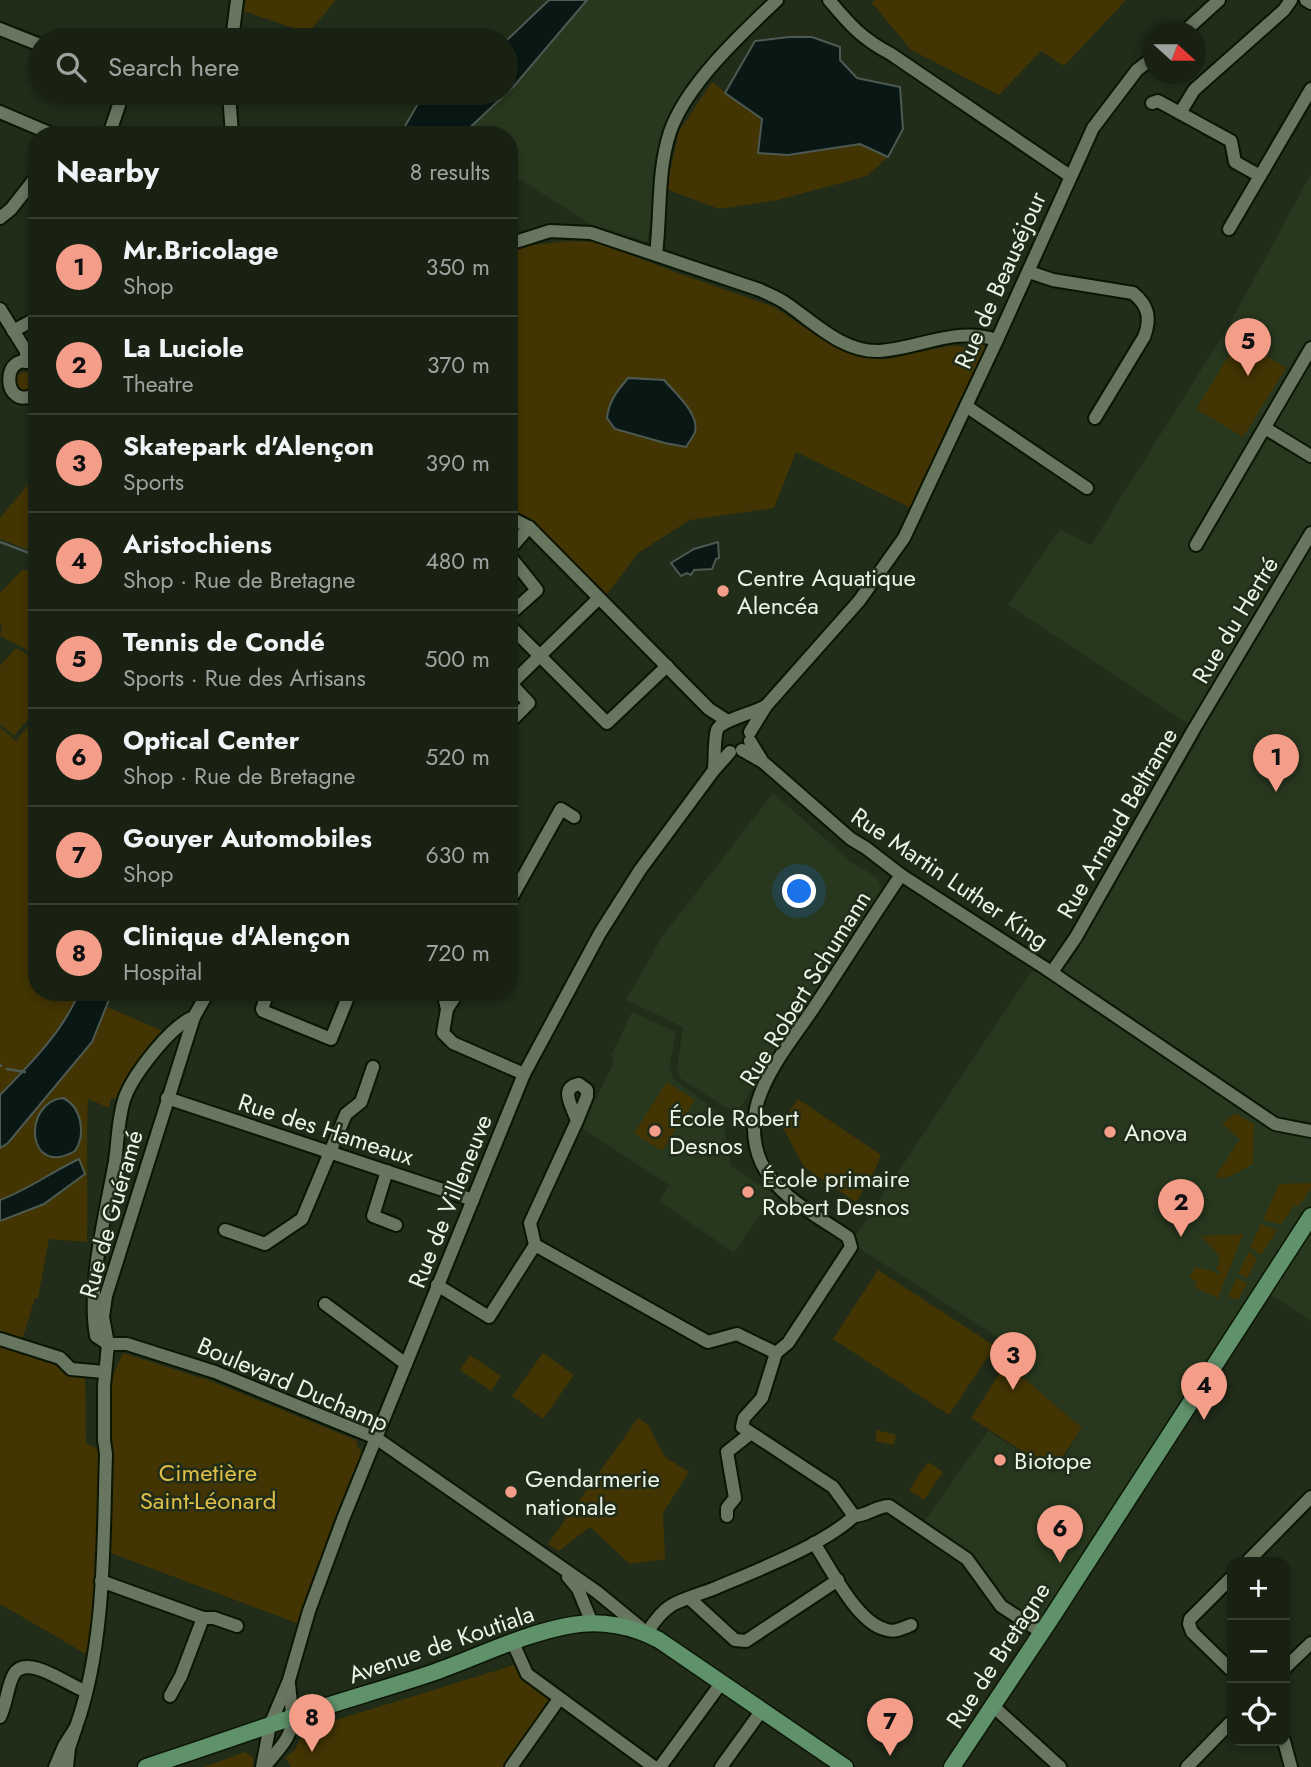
<!DOCTYPE html>
<html lang="en">
<head>
<meta charset="utf-8">
<style>
	body { margin:0; font-family:Jost,sans-serif; background:#262e21; color:#f1f3f6 }
	.controls { position:absolute; right:21px; bottom:21px; display:grid; overflow:hidden; border-radius:14px; box-shadow:0 4px 10px #0003 }
	.controls button { width:63px; height:63px; display:grid; place-items:center; padding:0; border:0; border-bottom:2px solid #373e33; background:#192113; color:#f1f3f6; font:35px sans-serif }
	.compass { position:absolute; left:1143px; top:21px; width:63px; height:63px; border-radius:50%; background:#192113; box-shadow:0 4px 10px #0003; rotate:111deg }
	.you { position:absolute; left:800px; top:892px; width:24px; height:24px; margin:-18px; border:5px solid #fff; border-radius:50%; background:#1a73e8; box-shadow:0 0 0 10px #1a73e833 }
	.badge { display:grid; place-items:center; width:46px; height:46px; border-radius:50%; background:#f49e8a; color:#111; font-size:23px; font-weight:700 }
	.pin { position:absolute; translate:-50% -58px; filter:drop-shadow(0 2px 4px #0008) }
	.pin::after { content:''; position:absolute; top:37px; width:24px; height:21px; background:inherit; clip-path:polygon(0 0,100% 0,50% 100%) }
	.list { margin:0; padding:0; list-style:none }
	h2 { display:flex; justify-content:space-between; align-items:center; height:91px; margin:0; padding:0 28px; font-size:30px }
	h2 small { font-size:23px; font-weight:400; color:#9fa3a0 }
	.list li { display:grid; grid-template-columns:46px 1fr auto; gap:21px; align-items:center; box-sizing:border-box; height:98px; padding:0 28px; border-top:2px solid #373e33 }
	.list b { display:block; font-size:26px; white-space:nowrap }
	.list p { margin:0; font-size:23px; white-space:nowrap; color:#9fa3a0 }
	.list em { font-size:23px; font-style:normal; color:#9fa3a0 }
	.icon { flex:none; width:38px; height:38px; fill:none; stroke:currentColor; stroke-width:2; stroke-linecap:round; stroke-linejoin:round }
	.map { position:relative; flex:none; width:1311px; height:1767px; overflow:hidden }
	.search { position:absolute; background:#192113; box-shadow:0 4px 10px #0003; left:28px; top:28px; width:490px; height:77px; display:flex; align-items:center; gap:18px; box-sizing:border-box; padding:0 24px; border-radius:38px; color:#9fa3a0; font-size:26px }
	.panel { position:absolute; background:#192113; box-shadow:0 4px 10px #0003; left:28px; top:126px; width:490px; height:875px; border-radius:28px }
	.map>svg:first-child { display:block }
</style>
</head>
<body>
<div class="map">
<svg width="1311" height="1767" viewBox="0 0 1311 1767">
	<rect width="100%" height="100%" fill="#212c19"/>
	<!-- built -->
	<g fill="#28381e">
		<polygon points="587,0 771,0 719,47 687,84 663,142 647,242 588,223 509,172 509,135 462,135 514,86"/>
		<polygon points="1311,174 1311,1321 1264,1290 1041,1632 1001,1606 967,1559 920,1527 988,1431 1054,1474 1082,1428 1006,1363 1015,1348 851,1243 1037,963 1052,972 1071,961 1202,733 1008,605 1060,529 1091,545 1228,327"/>
		<polygon points="773,793 850,861 878,878 882,893 794,1023 790,1021 783,1032 786,1034 736,1114 680,1078 677,1068 683,1027 626,1000 662,937"/>
		<polygon points="632,1012 676,1032 669,1067 674,1079 723,1116 730,1165 774,1194 734,1253 659,1201 669,1185 579,1126 587,1111 591,1109 611,1068 614,1061 611,1056"/>
	</g>
	<!-- green -->
	<g fill="#423503">
		<polygon points="246,0 336,0 308,33 244,11"/>
		<polygon points="875,0 1126,0 1064,66 1041,51 999,95 911,50 872,3"/>
		<polygon points="239,29 284,40 238,40"/>
		<polygon points="712,82 762,119 788,155 860,144 888,157 867,176 778,200 719,209 666,189 679,131"/>
		<polygon points="568,241 597,242 675,272 774,307 826,342 860,357 885,359 953,345 969,348 988,338 997,340 966,406 911,508 796,452 774,508 690,520 638,553 607,594 526,516 509,509 509,253 526,246"/>
		<polygon points="1239,339 1286,368 1243,437 1196,409"/>
		<circle cx="25" cy="381" r="9"/>
		<polygon points="37,474 37,553 0,539 0,518"/>
		<polygon points="22,570 37,572 37,655 0,636 2,626 0,624 0,593"/>
		<polygon points="16,648 37,660 37,709 14,736 0,724 0,666"/>
		<path d="M37 715V992H111L107 1007 165 1032 119 1100 111 1098 109 1108 88 1099C86 1147 88 1194 87 1242L49 1239 38 1298H35L20 1346 0 1336V727L16 741Z"/>
		<polygon points="667,1082 695,1100 662,1151 634,1133"/>
		<polygon points="798,1099 881,1155 875,1170 856,1202 804,1167 781,1124"/>
		<path d="M1235 1113 1254 1124 1253 1164C1241 1170 1228 1181 1215 1177L1240 1139 1222 1124Z"/>
		<polygon points="1311,1183 1311,1189 1300,1205 1294,1206 1281,1224 1263,1220 1279,1184"/>
		<polygon points="1261,1224 1277,1230 1261,1255 1250,1247"/>
		<polygon points="1243,1234 1218,1298 1194,1287 1197,1282 1189,1277 1196,1267 1212,1271 1219,1275 1221,1273 1216,1269 1220,1262 1217,1253 1201,1236"/>
		<polygon points="1249,1251 1257,1260 1247,1278 1238,1274"/>
		<polygon points="878,1270 995,1346 949,1415 833,1339"/>
		<polygon points="1237,1278 1247,1284 1238,1300 1228,1296"/>
		<polygon points="0,1344 85,1370 86,1443 106,1454 93,1658 0,1604"/>
		<polygon points="123,1353 211,1381 356,1440 358,1448 362,1452 299,1624 108,1552 112,1378"/>
		<polygon points="543,1353 574,1375 543,1419 512,1396"/>
		<polygon points="470,1355 501,1376 491,1391 460,1370"/>
		<polygon points="1006,1363 1082,1428 1053,1471 971,1418"/>
		<polygon points="638,1418 648,1425 665,1457 689,1472 663,1513 665,1559 630,1564 590,1527 559,1551 548,1544"/>
		<polygon points="877,1430 896,1435 894,1445 875,1441"/>
		<polygon points="928,1462 943,1472 924,1500 909,1490"/>
		<polygon points="514,1665 524,1679 551,1699 552,1704 508,1767 291,1767 285,1758 295,1750 304,1730"/>
		<polygon points="245,1752 253,1757 253,1767 204,1767"/>
	</g>
	<!-- water -->
	<g fill="#091814" stroke="#4d5a53" stroke-width="2">
		<polygon points="549,0 587,0 514,86 462,135 400,135 424,93 506,93 506,41"/>
		<polygon points="789,37 812,37 840,47 840,60 857,78 900,87 903,129 888,157 860,144 788,155 758,153 762,119 725,93 755,41"/>
		<path d="M628 378 664 380C674 392 700 414 695 432 693 437 689 442 686 447L665 443 615 429 607 418C609 401 617 391 628 378Z"/>
		<polygon points="718,542 719,558 716,559 712,569 694,570 691,575 687,573 681,576 671,563 694,549"/>
		<path d="M79 992H112L92 1042 8 1143 0 1148V1095C29 1065 64 1031 79 992Z"/>
		<path d="M63 1098C82 1107 86 1135 75 1151 26 1179 22 1102 63 1098Z"/>
		<path d="M79 1159 85 1174 44 1204 0 1221V1200C26 1191 53 1171 79 1159Z"/>
	</g>
	<g fill="none" stroke-linecap="round" stroke-linejoin="round">
		<!-- stream -->
		<g stroke="#4d5a53" stroke-width="2.5">
			<polyline points="0,542 37,556"/>
			<polyline points="0,1065 1,1066"/>
			<polyline points="7,1069 25,1072"/>
		</g>
		<defs>
			<g id="minor">
				<path d="M829 0C849 24 862 39 891 54L1070 176"/>
				<polyline points="1291,0 1284,10 1194,90 1180,113 1231,141 1235,162 1260,176 1311,89"/>
				<polyline points="1306,0 1311,3"/>
				<polyline points="0,29 40,45"/>
				<polyline points="1184,32 1219,0"/>
				<polyline points="232,40 237,0"/>
				<polyline points="229,93 232,135"/>
				<polyline points="1152,103 1158,101 1180,113"/>
				<polyline points="0,112 54,135"/>
				<polyline points="109,135 123,93"/>
				<polyline points="0,218 11,209 37,176"/>
				<polyline points="1229,229 1260,176"/>
				<path d="M509 244 550 231 591 233 760 290C768 294 776 297 784 302 813 321 842 353 880 351 921 348 955 326 997 340"/>
				<path d="M656 254C661 214 657 171 670 132 686 85 741 34 777 0"/>
				<path d="M1029 272 1053 280 1133 293C1149 306 1151 319 1144 337L1095 418"/>
				<polyline points="0,309 26,351 26,362"/>
				<polyline points="13,331 37,318"/>
				<path d="M37 366C0 343 0 416 37 393"/>
				<polyline points="966,406 1087,488"/>
				<polyline points="1265,428 1311,456"/>
				<polyline points="509,517 529,527 709,709 726,720"/>
				<polyline points="1196,545 1311,348"/>
				<polyline points="509,550 529,527"/>
				<polyline points="509,555 537,590 509,615"/>
				<polyline points="509,625 607,723 667,666"/>
				<polyline points="509,686 598,599"/>
				<polyline points="509,723 529,703 511,684"/>
				<polyline points="750,732 766,706 859,601 904,538 997,340 1093,128 1137,70 1154,57"/>
				<polyline points="750,741 761,759"/>
				<polyline points="742,750 763,762 851,839 866,848 901,875 1045,968 1275,1124 1311,1131"/>
				<path d="M714 769C715 759 714 739 717 730 721 720 754 713 766 706"/>
				<polyline points="509,902 561,809 574,817"/>
				<polyline points="1052,972 1076,937 1194,729 1311,533"/>
				<polyline points="268,992 262,1009 263,1011 331,1039 350,992"/>
				<polyline points="443,992 447,1009 443,1033 453,1043 524,1074"/>
				<polyline points="447,1009 458,992"/>
				<path d="M194 1017C171 1025 134 1074 125 1097 118 1116 118 1141 115 1161 106 1213 87 1284 96 1336L108 1344H127L215 1372 376 1438 597 1592 647 1633C653 1623 662 1611 672 1605 685 1598 700 1594 713 1589 753 1572 824 1545 854 1516"/>
				<polyline points="167,1098 473,1200"/>
				<polyline points="387,1171 373,1216 396,1225"/>
				<polyline points="225,1230 265,1244 302,1219 346,1114 361,1102 373,1067"/>
				<polyline points="535,1245 708,1342 737,1334 776,1353"/>
				<path d="M437 1285 489 1317 535 1245 530 1223 577 1121 587 1096V1090L579 1084C558 1088 573 1107 577 1121"/>
				<polyline points="325,1304 406,1364"/>
				<polyline points="0,1339 60,1358 71,1369 104,1372"/>
				<path d="M776 1353 788 1343 851 1247 848 1237C818 1216 777 1197 761 1162 751 1139 752 1113 762 1090 774 1061 796 1034 813 1009 843 964 871 919 901 875"/>
				<polyline points="776,1353 762,1398 744,1418 742,1427 833,1487 854,1516"/>
				<polyline points="727,1516 727,1508 735,1498 727,1452 751,1433"/>
				<path d="M854 1516C867 1516 876 1506 889 1506L967 1559 1001 1606 1041 1632"/>
				<path d="M814 1543C830 1567 856 1621 884 1629 894 1633 901 1629 911 1625"/>
				<polyline points="1247,1562 1311,1497"/>
				<polyline points="568,1577 578,1589 592,1623"/>
				<polyline points="1232,1577 1190,1619 1189,1624 1192,1632 1232,1671"/>
				<polyline points="101,1581 203,1618 214,1618 237,1626"/>
				<polyline points="689,1598 735,1640 746,1641 838,1580"/>
				<polyline points="513,1643 527,1674 654,1767"/>
				<polyline points="1285,1668 1311,1643"/>
				<polyline points="170,1696 181,1676 203,1618"/>
				<polyline points="993,1706 1060,1767"/>
				<path d="M0 1717C7 1703 7 1686 14 1674 27 1653 69 1686 85 1691"/>
				<path d="M76 1727C106 1643 103 1542 106 1454L104 1440V1386L108 1344 103 1317 106 1296 194 1017 208 992"/>
				<polyline points="1284,1741 1291,1767"/>
				<polyline points="55,1767 64,1746 76,1727 69,1748 67,1767"/>
				<polyline points="262,1767 270,1725 289,1680 309,1611 343,1519 524,1074 600,933 640,870 714,770 730,752"/>
				<path d="M264 1767C296 1730 294 1732 289 1684"/>
				<polyline points="511,1767 559,1699"/>
				<polyline points="660,1767 722,1682"/>
				<polyline points="721,1767 762,1710"/>
				<polyline points="1187,1767 1232,1721"/>
			</g>
			<g id="major">
				<path d="M146 1767C195 1751 244 1734 293 1717 340 1701 388 1688 435 1672 480 1656 525 1633 572 1625 601 1620 633 1626 659 1640L845 1767"/>
				<polyline points="952,1767 1052,1617 1311,1216"/>
			</g>
		</defs>
		<!-- minor casing -->
		<use href="#minor" stroke="#0a1504" stroke-width="16"/>
		<!-- major casing -->
		<use href="#major" stroke="#0a1504" stroke-width="19"/>
		<!-- minor -->
		<use href="#minor" stroke="#687660" stroke-width="12"/>
		<!-- major -->
		<use href="#major" stroke="#5f926b" stroke-width="16"/>
	</g>
	<!-- markers -->
	<g fill="#f49e8a" stroke="#212c19" stroke-width="2.5">
		<circle cx="723" cy="591" r="7"/>
		<circle cx="655" cy="1131" r="7"/>
		<circle cx="1110" cy="1132" r="7"/>
		<circle cx="748" cy="1192" r="7"/>
		<circle cx="1000" cy="1460" r="7"/>
		<circle cx="511" cy="1492" r="7"/>
	</g>
	<g text-anchor="middle" dominant-baseline="central" stroke-width="5" stroke-linejoin="round" paint-order="stroke">
		<!-- street labels -->
		<g font-size="24" fill="#ecf4e7" stroke="#212c19">
			<text transform="translate(1000 280) rotate(-66)">Rue de Beauséjour</text>
			<text transform="translate(1235 620) rotate(-59)">Rue du Hertré</text>
			<text transform="translate(1117 823) rotate(-60)">Rue Arnaud Beltrame</text>
			<text transform="translate(950 878) rotate(34)">Rue Martin Luther King</text>
			<text transform="translate(805 988) rotate(-58)">Rue Robert Schumann</text>
			<text transform="translate(326 1129) rotate(18)">Rue des Hameaux</text>
			<text transform="translate(450 1201) rotate(-68)">Rue de Villeneuve</text>
			<text transform="translate(111 1214) rotate(-74)">Rue de Guéramé</text>
			<text transform="translate(293 1384) rotate(23)">Boulevard Duchamp</text>
			<text transform="translate(441 1644) rotate(-19)">Avenue de Koutiala</text>
			<text transform="translate(998 1655) rotate(-57)">Rue de Bretagne</text>
		</g>
		<!-- poi labels -->
		<g font-size="24" fill="#ecf4e7" stroke="#212c19" text-anchor="start">
			<text x="737" y="577">Centre Aquatique<tspan x="737" dy="28">Alencéa</tspan></text>
			<text x="669" y="1117">École Robert<tspan x="669" dy="28">Desnos</tspan></text>
			<text x="1124" y="1132">Anova</text>
			<text x="762" y="1178">École primaire<tspan x="762" dy="28">Robert Desnos</tspan></text>
			<text x="1014" y="1460">Biotope</text>
			<text x="525" y="1478">Gendarmerie<tspan x="525" dy="28">nationale</tspan></text>
		</g>
		<!-- park labels -->
		<g font-size="24" fill="#e0bf49" stroke="#212c19">
			<text x="208" y="1472">Cimetière<tspan x="208" dy="28">Saint-Léonard</tspan></text>
		</g>
	</g>
</svg>
<div class="controls">
<button>+</button>
<button>−</button>
<button><svg class="icon" aria-label="locate" viewBox="0 0 24 24"><circle cx="12" cy="12" r="6"/><path d="M12 2v4M12 18v4M2 12h4M18 12h4"/></svg></button>
</div>
<svg class="compass" viewBox="-18 -18 36 36"><path d="M0-13l5 13h-10z" fill="#e53935"/><path d="M0 13l5-13h-10z" fill="#9fa3a0"/></svg>
<div class="you"></div>
<div class="pin badge" style="left:1276px;top:792px">1</div>
<div class="pin badge" style="left:1181px;top:1237px">2</div>
<div class="pin badge" style="left:1013px;top:1390px">3</div>
<div class="pin badge" style="left:1204px;top:1420px">4</div>
<div class="pin badge" style="left:1248px;top:376px">5</div>
<div class="pin badge" style="left:1060px;top:1563px">6</div>
<div class="pin badge" style="left:890px;top:1756px">7</div>
<div class="pin badge" style="left:312px;top:1752px">8</div>
<div class="search"><svg class="icon" aria-label="search" viewBox="0 0 24 24"><circle cx="10" cy="10" r="6"/><path d="M15 15l6 6"/></svg>Search here</div>
<section class="panel">
<h2>Nearby<small>8 results</small></h2>
<ul class="list">
<li><span class="badge">1</span><div><b>Mr.Bricolage</b><p>Shop</p></div><em>350 m</em></li>
<li><span class="badge">2</span><div><b>La Luciole</b><p>Theatre</p></div><em>370 m</em></li>
<li><span class="badge">3</span><div><b>Skatepark d'Alençon</b><p>Sports</p></div><em>390 m</em></li>
<li><span class="badge">4</span><div><b>Aristochiens</b><p>Shop · Rue de Bretagne</p></div><em>480 m</em></li>
<li><span class="badge">5</span><div><b>Tennis de Condé</b><p>Sports · Rue des Artisans</p></div><em>500 m</em></li>
<li><span class="badge">6</span><div><b>Optical Center</b><p>Shop · Rue de Bretagne</p></div><em>520 m</em></li>
<li><span class="badge">7</span><div><b>Gouyer Automobiles</b><p>Shop</p></div><em>630 m</em></li>
<li><span class="badge">8</span><div><b>Clinique d'Alençon</b><p>Hospital</p></div><em>720 m</em></li>
</ul>
</section>
</div>
</body>
</html>
